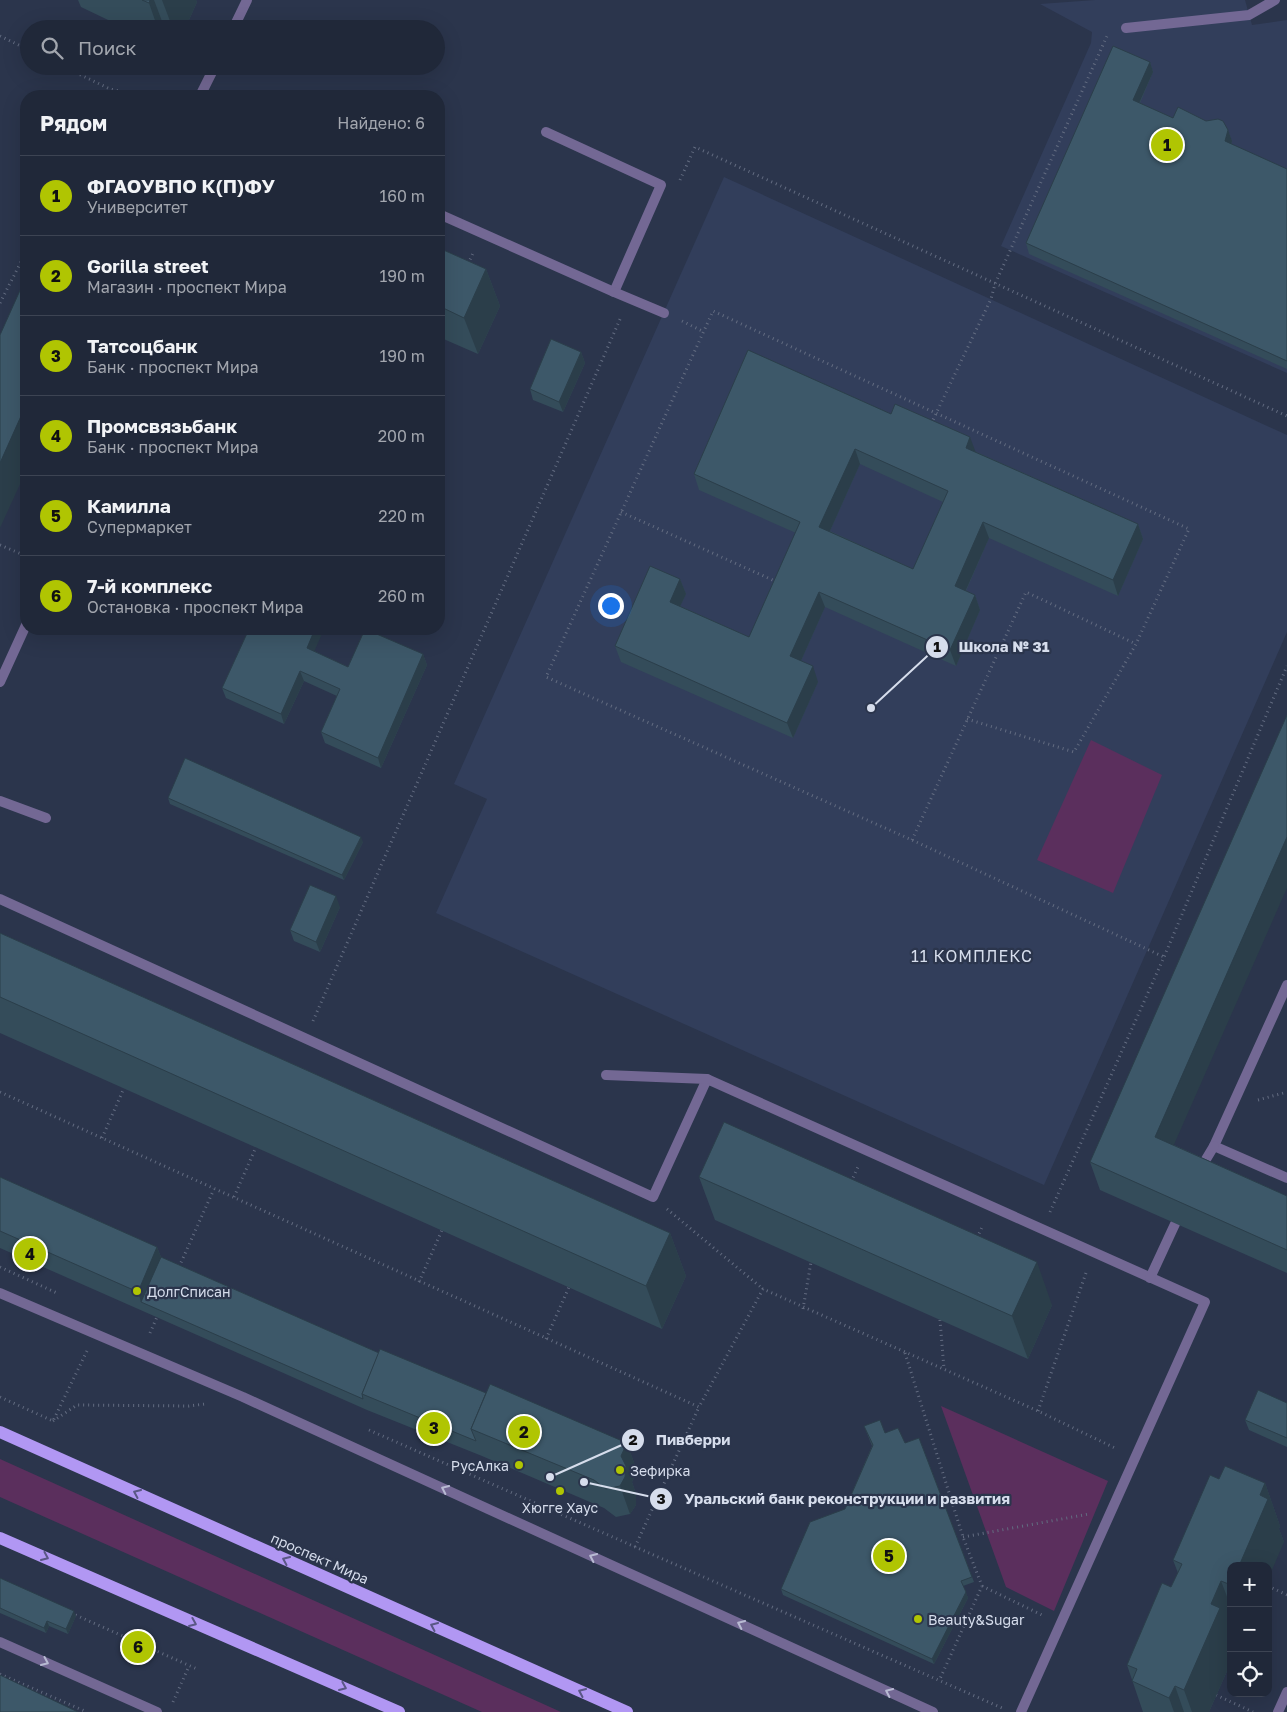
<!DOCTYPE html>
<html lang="ru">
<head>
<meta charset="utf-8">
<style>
	body { margin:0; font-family:"Golos Text",sans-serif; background:#2d3444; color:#f1f3f6 }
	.controls { position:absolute; right:15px; bottom:15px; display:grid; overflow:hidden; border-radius:10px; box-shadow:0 5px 20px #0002 }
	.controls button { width:45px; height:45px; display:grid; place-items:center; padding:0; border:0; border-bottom:1px solid #3d4453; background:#202839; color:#f1f3f6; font:25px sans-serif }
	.you { position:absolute; left:610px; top:605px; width:18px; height:18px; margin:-12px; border:4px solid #fff; border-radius:50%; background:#1a73e8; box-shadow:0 0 0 8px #1a73e833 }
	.badge { display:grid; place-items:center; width:32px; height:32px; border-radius:50%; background:#b0c502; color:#111; font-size:16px; font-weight:700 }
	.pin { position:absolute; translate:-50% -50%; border:2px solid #fff; box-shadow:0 1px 5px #0006 }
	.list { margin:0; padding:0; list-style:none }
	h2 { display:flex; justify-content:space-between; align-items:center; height:65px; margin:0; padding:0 20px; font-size:21px }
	h2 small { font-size:16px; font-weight:400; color:#a2a6ae }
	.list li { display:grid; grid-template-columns:32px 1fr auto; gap:15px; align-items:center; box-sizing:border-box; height:80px; padding:0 20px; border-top:1px solid #3d4453 }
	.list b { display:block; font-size:19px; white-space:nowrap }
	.list p { margin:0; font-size:16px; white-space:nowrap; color:#a2a6ae }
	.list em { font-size:16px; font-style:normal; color:#a2a6ae }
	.icon { flex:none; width:28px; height:28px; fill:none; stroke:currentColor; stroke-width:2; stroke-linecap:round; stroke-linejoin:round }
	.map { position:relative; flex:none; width:1287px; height:1712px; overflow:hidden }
	.search { position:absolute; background:#202839; box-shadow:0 5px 20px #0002; left:20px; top:20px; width:425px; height:55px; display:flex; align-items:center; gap:12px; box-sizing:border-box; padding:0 18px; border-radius:28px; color:#a2a6ae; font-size:19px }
	.panel { position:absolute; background:#202839; box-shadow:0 5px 20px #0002; left:20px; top:90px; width:425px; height:545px; border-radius:20px }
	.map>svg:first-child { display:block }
</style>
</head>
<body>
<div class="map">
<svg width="1287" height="1712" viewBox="0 0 1287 1712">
	<rect width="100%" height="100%" fill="#2b354c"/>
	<!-- built -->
	<g fill="#323e5b">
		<polygon points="1095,0 1245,0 1252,25 1287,20 1287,373 1001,246 1091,43 1092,32 1040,4"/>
		<polygon points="724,177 1287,435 1287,632 1044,1185 436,913 487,799 454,784"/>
	</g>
	<!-- green -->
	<g fill="#5b2f5d">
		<polygon points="1091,740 1162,775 1113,893 1037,860"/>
		<polygon points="941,1406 1108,1481 1054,1611 1006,1587"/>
		<polygon points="0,1459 561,1712 482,1712 0,1497"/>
	</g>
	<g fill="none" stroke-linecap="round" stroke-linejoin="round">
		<!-- path -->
		<g stroke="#636c81" stroke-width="3" stroke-dasharray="1 4" stroke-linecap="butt">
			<polyline points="0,36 29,50"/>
			<polyline points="62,66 110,89 144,96"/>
			<polyline points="107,96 110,89"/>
			<polyline points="680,180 695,147 1287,416"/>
			<polyline points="468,264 474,251"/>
			<polyline points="0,303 26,252"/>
			<polyline points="682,321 704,332"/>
			<polyline points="931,424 991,299 995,284 1107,36"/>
			<polyline points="621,512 777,582"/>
			<polyline points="0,545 26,556"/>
			<polyline points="967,719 1074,752 1136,644 1189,529 713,311 546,677 912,840 1164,957"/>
			<polyline points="912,840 1026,592 1136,644"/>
			<polyline points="313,1021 621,317"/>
			<polyline points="0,1092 699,1407 763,1289 1038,1411 1117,1449"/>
			<polyline points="1258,1100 1287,1092"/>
			<polyline points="102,1138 124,1088"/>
			<polyline points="851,1182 858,1167"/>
			<polyline points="234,1197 256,1147"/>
			<polyline points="667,1209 763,1289"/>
			<polyline points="1050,1212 1164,957 1287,666"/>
			<polyline points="977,1238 983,1225"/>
			<polyline points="0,1267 59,1294"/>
			<polyline points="179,1267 214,1189"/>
			<polyline points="419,1282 442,1230"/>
			<polyline points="803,1309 811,1262"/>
			<polyline points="940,1320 944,1369"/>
			<polyline points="150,1333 157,1317"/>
			<polyline points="546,1339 569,1287"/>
			<polyline points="905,1353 963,1537 982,1586 939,1681"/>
			<polyline points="0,1397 53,1421 87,1351"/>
			<polyline points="1038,1411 1087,1270"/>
			<polyline points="53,1421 77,1405 189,1406 205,1404"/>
			<polyline points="369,1430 1002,1708"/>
			<polyline points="963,1537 1089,1514"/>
			<polyline points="635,1547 699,1407"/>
			<polyline points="982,1586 1044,1616"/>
			<polyline points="1268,1586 1287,1595"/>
			<polyline points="71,1613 197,1669"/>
			<polyline points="0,1674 87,1712"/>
			<polyline points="1216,1695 1253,1712"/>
			<polyline points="173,1702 189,1666"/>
		</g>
		<!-- service -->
		<g stroke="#736894" stroke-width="10">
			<polyline points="1126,28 1249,15 1275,0"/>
			<polyline points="233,29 247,0"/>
			<polyline points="200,96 215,66"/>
			<polyline points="439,214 614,292 661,185 546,132"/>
			<polyline points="614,292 664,313"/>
			<polyline points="0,682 26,625"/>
			<polyline points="0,801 46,818"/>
			<polyline points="0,899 653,1197 707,1079 1205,1302 1021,1712"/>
			<polyline points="1287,985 1214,1146 1287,1178"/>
			<polyline points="606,1075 707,1079"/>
			<polyline points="1199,1171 1214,1146"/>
			<polyline points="1150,1278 1175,1224"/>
			<polyline points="1278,1712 1287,1692"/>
		</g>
		<!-- minor -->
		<g stroke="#736894" stroke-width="10">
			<polyline points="0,1293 243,1397 933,1712"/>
			<polyline points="0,1642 157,1712"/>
		</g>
		<!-- primary -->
		<g stroke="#b197f3" stroke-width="12">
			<polyline points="0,1432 627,1712"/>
			<polyline points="0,1538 399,1712"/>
		</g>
	</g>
	<!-- wall -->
	<g fill="#344c5a" fill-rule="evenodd">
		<polygon points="78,0 196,0 197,2 185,29 127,29 81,7"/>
		<polygon points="1150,62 1153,72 1140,103 1173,118 1206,121 1228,130 1232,141 1231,144 1287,169 1287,369 1029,254 1026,243"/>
		<polygon points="439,248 486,269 500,306 478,354 439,337"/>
		<path d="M748 350 1138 524 1143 539 1118 596 989 538 966 591 975 595 980 610 956 666 825 607 801 661 818 682 793 738 621 662 615 646 680 579 686 594 680 606 749 637 796 533 699 490 694 474ZM860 464 943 502 913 569 830 531Z"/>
		<polygon points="581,352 585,363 563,412 533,400 530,389"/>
		<polygon points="314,651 348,667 423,654 427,665 381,768 325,743 321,732 337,696 304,681 284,724 226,698 222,688"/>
		<polygon points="168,798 363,842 344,880 170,804"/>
		<polygon points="340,907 320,952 294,941 290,930"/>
		<polygon points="0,933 670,1233 686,1276 662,1329 0,1033"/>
		<polygon points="1174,1145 1287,1196 1287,1273 1100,1190 1090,1162"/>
		<polygon points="0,1177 157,1247 161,1257 379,1353 486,1393 627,1443 637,1471 632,1482 636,1494 636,1505 630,1514 616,1517 604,1508 482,1456 367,1410 145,1312 0,1248"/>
		<polygon points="699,1177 1052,1305 1028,1359 715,1220"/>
		<polygon points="1287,1403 1287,1447 1249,1430 1245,1420"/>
		<polygon points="864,1426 885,1433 905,1443 919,1438 974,1582 963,1586 968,1598 934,1664 783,1595 781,1589 845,1509 872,1446"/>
		<polygon points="1219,1479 1265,1483 1280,1526 1279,1529 1284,1542 1231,1566 1231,1662 1209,1712 1143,1712 1127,1665 1171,1587 1178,1573 1173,1560"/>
		<polygon points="0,1578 76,1616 68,1634 49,1626 46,1633 0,1613"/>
	</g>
	<!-- shaded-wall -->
	<g fill="#2b3e4a">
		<polygon points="150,0 154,0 165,29 158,29 149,3"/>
		<polygon points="162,0 196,0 197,2 185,29 173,29"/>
		<polygon points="1150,62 1153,72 1136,110 1133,100"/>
		<polygon points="1228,130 1232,141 1229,152 1225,141"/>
		<polygon points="486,269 500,306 478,354 464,318"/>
		<polygon points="581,352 585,363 563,412 559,402"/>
		<polygon points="26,405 26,471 0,528 0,463"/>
		<polygon points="970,437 976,453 966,448"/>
		<polygon points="855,449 860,464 825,542 819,527"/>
		<polygon points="983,522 989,538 961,601 955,586"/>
		<polygon points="1138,524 1143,539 1118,596 1113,580"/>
		<polygon points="680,579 686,594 675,617 670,602"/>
		<polygon points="819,592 825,607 796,672 790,656"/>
		<polygon points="975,595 980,610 956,666 950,650"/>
		<polygon points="315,629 324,629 311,659 307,648"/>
		<polygon points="423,654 427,665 381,768 378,758"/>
		<polygon points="813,666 818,682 793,738 787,723"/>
		<polygon points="300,671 304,681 284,724 281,714"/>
		<polygon points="361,837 363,842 344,880 342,875"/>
		<polygon points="1287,837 1287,888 1165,1165 1155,1137"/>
		<polygon points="336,896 340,907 320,952 316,942"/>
		<polygon points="670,1233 686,1276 662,1329 646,1286"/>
		<polygon points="157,1247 165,1267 141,1302 138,1292"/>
		<polygon points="1037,1262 1052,1305 1028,1359 1012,1316"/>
		<polygon points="627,1443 637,1471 632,1482 636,1494 636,1505 630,1514 620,1486 621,1456"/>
		<polygon points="1265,1483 1280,1526 1279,1529 1284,1542 1268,1579 1268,1566 1239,1566 1260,1495"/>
		<polygon points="1221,1581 1231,1607 1231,1662 1209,1712 1192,1712 1184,1690 1211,1604"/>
		<polygon points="966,1592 968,1598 934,1664 932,1659"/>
		<polygon points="74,1611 76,1616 68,1634 66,1629"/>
		<polygon points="47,1621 49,1626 46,1633 44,1628"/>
		<polygon points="1175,1686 1184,1712 1174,1712 1169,1698"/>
	</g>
	<!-- building -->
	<g fill="#3d5869" stroke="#2b3e4a" fill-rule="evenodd">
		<polygon points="142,0 150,0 149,3"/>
		<polygon points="1113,46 1150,62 1133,100 1173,118 1178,107 1206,121 1218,119 1223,121 1228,130 1225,141 1287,169 1287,361 1026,243"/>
		<polygon points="439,248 486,269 464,318 439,306"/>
		<polygon points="26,277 26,405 0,463 0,335"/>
		<polygon points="551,339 581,352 559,402 530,389"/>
		<path d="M748 350 891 414 895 404 970 437 966 448 1138 524 1113 580 983 522 955 586 975 595 950 650 819 592 790 656 813 666 787 723 615 646 650 566 680 579 670 602 749 637 800 522 694 474ZM855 449 948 491 913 569 819 527Z"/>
		<polygon points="249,629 315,629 307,648 348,667 365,629 423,654 378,758 321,732 340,689 300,671 281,714 222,688"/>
		<polygon points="1287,715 1287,837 1155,1137 1287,1196 1287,1250 1090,1162"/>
		<polygon points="185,758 361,837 342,875 168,798"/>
		<polygon points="310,885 336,896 316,942 290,930"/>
		<polygon points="0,933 670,1233 646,1286 0,997"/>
		<polygon points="724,1122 1037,1262 1012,1316 699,1177"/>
		<polygon points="0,1177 157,1247 138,1292 0,1231"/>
		<polygon points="161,1257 379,1353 362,1394 363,1399 141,1302"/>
		<polygon points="380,1349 486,1393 471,1429 476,1441 362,1394"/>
		<polygon points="490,1384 627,1443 621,1456 626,1466 625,1477 620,1486 606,1489 594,1480 471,1429"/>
		<polygon points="1258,1390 1287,1403 1287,1438 1245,1420"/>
		<polygon points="880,1420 885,1433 898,1428 905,1443 919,1438 972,1577 961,1581 966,1592 932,1659 781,1589 810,1522 845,1509 873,1445 864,1426"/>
		<polygon points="1225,1466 1265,1483 1260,1495 1268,1499 1239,1566 1231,1566 1231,1585 1221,1581 1211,1604 1220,1608 1184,1690 1175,1686 1169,1698 1132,1681 1137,1669 1127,1665 1162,1583 1171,1587 1182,1564 1173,1560 1210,1475 1219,1479"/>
		<polygon points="0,1578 74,1611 66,1629 47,1621 44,1628 0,1608"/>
		<polygon points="0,1675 78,1712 0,1712"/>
	</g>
	<!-- one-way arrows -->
	<defs><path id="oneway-chevron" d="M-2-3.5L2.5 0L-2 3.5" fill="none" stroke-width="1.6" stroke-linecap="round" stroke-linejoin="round" transform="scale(1.25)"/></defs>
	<g stroke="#b8bad2">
		<use href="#oneway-chevron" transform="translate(445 1489) rotate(-155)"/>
		<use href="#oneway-chevron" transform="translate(593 1557) rotate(-155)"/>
		<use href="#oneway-chevron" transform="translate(741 1624) rotate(-155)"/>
		<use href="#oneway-chevron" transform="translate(45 1662) rotate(24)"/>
		<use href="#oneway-chevron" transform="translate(889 1692) rotate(-155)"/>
	</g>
	<g stroke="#5a5786">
		<use href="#oneway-chevron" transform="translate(137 1493) rotate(-156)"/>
		<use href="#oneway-chevron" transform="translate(45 1557) rotate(24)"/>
		<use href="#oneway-chevron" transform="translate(286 1560) rotate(-156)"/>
		<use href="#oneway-chevron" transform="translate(193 1623) rotate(23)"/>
		<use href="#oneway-chevron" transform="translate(434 1626) rotate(-156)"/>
		<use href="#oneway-chevron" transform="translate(343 1687) rotate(23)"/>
		<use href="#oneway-chevron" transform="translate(582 1692) rotate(-156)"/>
	</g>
	<!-- markers -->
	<g fill="#b0c502" stroke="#2b354c" stroke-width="2">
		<circle cx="137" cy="1291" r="5"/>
		<circle cx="519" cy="1465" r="5"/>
		<circle cx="620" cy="1470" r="5"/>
		<circle cx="560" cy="1491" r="5"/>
		<circle cx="918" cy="1619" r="5"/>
	</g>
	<g text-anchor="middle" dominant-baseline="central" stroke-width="4.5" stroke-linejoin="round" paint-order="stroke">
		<!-- poi labels -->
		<g font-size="14" fill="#d6ddec" stroke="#2b354c" text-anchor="start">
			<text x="147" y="1291">ДолгСписан</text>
			<text x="509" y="1465" text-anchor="end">РусАлка</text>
			<text x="630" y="1470">Зефирка</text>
			<text x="560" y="1507" text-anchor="middle">Хюгге Хаус</text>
			<text x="928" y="1619">Beauty&amp;Sugar</text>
		</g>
		<!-- street labels -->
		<g font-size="14" fill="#d6ddec" stroke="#2b354c">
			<text transform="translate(320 1558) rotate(24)">проспект Мира</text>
		</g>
		<!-- quarter labels -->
		<g font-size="16" letter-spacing="1" fill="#d6ddec" stroke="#2b354c">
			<text x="972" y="956">11 КОМПЛЕКС</text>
		</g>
	</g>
	<!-- callouts -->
	<path fill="none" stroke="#d6ddec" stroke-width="2" d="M871 708L937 647M550 1477L633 1440M584 1482L661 1499"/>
	<g fill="#d6ddec" stroke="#2b354c" stroke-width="2">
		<circle cx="871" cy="708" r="5"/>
		<circle cx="550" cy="1477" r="5"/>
		<circle cx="584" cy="1482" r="5"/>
		<circle cx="937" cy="647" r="12"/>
		<circle cx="633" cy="1440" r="12"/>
		<circle cx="661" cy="1499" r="12"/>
	</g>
	<g font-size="15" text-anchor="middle" font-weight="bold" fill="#111">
		<text x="937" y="652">1</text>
		<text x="633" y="1445">2</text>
		<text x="661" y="1504">3</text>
	</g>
	<g font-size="15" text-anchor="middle" font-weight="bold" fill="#d6ddec" stroke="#2b354c" stroke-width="4.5" stroke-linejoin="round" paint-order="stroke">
		<text x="1004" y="652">Школа № 31</text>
		<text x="693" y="1445">Пивберри</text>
		<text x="847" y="1504">Уральский банк реконструкции и развития</text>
	</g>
</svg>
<div class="controls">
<button>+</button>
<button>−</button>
<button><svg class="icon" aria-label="locate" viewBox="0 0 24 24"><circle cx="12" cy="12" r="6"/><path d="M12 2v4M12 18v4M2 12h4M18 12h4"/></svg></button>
</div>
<div class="you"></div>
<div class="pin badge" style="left:1167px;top:145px">1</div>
<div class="pin badge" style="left:524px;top:1432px">2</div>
<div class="pin badge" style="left:434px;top:1428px">3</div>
<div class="pin badge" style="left:30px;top:1254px">4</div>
<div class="pin badge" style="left:889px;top:1556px">5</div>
<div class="pin badge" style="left:138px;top:1647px">6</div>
<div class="search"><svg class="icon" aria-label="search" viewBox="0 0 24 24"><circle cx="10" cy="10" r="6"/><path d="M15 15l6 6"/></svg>Поиск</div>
<section class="panel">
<h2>Рядом<small>Найдено: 6</small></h2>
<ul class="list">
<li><span class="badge">1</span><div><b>ФГАОУВПО К(П)ФУ</b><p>Университет</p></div><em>160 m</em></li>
<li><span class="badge">2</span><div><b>Gorilla street</b><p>Магазин · проспект Мира</p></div><em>190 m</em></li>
<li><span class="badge">3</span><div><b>Татсоцбанк</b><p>Банк · проспект Мира</p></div><em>190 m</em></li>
<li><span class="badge">4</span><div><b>Промсвязьбанк</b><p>Банк · проспект Мира</p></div><em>200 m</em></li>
<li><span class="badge">5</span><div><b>Камилла</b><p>Супермаркет</p></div><em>220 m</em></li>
<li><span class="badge">6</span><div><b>7-й комплекс</b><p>Остановка · проспект Мира</p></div><em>260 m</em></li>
</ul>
</section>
</div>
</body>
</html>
